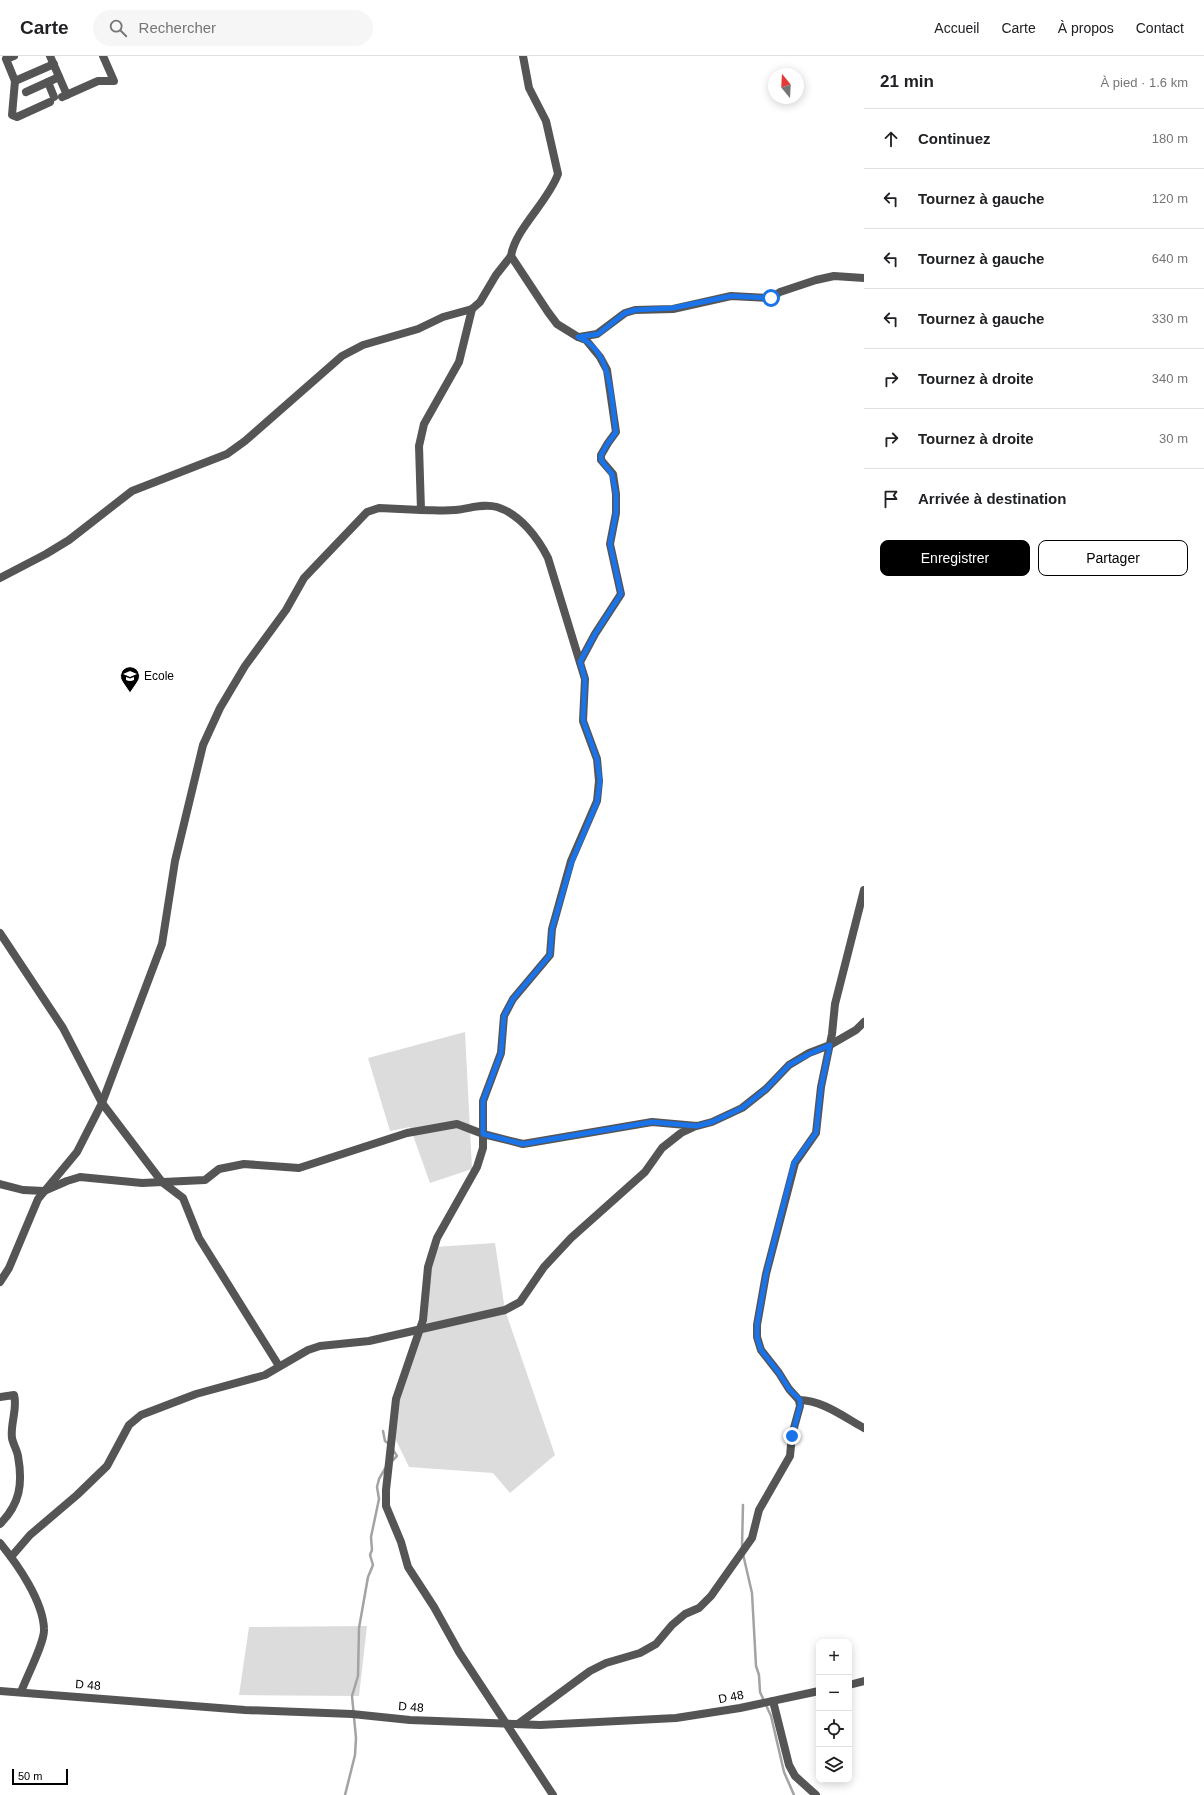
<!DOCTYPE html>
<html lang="fr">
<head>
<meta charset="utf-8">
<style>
	body { margin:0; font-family:Arial,sans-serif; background:#f6f6f6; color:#202124 }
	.controls { position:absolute; right:12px; bottom:12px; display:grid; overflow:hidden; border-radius:8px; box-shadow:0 2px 10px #0003 }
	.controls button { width:36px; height:36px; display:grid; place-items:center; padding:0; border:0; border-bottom:1px solid #e0e0e0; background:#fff; color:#202124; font:20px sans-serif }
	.compass { position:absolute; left:768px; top:12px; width:36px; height:36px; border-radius:50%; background:#fff; box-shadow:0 2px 10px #0003; rotate:342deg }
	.scale { position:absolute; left:12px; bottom:10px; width:56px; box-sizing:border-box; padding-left:4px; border:2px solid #000; border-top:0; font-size:11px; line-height:14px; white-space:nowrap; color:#000; -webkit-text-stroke:3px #fff; paint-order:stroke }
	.stop { position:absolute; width:12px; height:12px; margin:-9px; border:3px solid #1a73e8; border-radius:50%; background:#fff }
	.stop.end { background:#1a73e8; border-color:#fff; box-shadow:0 1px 4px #0008 }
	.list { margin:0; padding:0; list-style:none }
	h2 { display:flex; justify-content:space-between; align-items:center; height:52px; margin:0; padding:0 16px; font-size:17px }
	h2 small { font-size:13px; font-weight:400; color:#757577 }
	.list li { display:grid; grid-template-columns:26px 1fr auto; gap:12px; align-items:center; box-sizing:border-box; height:60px; padding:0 16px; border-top:1px solid #e0e0e0 }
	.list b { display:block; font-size:15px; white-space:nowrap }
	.list em { font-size:13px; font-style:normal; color:#757577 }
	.actions { display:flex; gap:8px; padding:12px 16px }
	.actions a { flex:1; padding:9px 0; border:1px solid #000; border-radius:8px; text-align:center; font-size:14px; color:#000 }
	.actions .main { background:#000; color:#fff }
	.icon { flex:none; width:22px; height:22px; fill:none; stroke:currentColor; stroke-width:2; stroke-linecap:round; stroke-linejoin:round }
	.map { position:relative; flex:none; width:864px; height:1739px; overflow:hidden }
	header { display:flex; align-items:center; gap:24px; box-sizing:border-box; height:56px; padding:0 20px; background:#fff; border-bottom:1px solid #e0e0e0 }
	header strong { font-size:19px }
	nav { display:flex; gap:22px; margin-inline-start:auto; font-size:14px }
	.search { width:280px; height:36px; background:#f6f6f6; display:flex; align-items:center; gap:10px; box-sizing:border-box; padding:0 14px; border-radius:22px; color:#757577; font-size:15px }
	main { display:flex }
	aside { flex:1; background:#fff }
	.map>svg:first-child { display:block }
</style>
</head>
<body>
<header>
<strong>Carte</strong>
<div class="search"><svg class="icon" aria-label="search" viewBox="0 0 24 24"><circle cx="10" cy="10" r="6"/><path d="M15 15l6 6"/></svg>Rechercher</div>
<nav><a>Accueil</a><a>Carte</a><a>À propos</a><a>Contact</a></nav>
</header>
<main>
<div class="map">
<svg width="864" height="1739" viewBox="0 0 864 1739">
	<rect width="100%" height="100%" fill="#fff"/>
	<!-- green -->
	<g fill="#dcdcdc">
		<polygon points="465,976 472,1113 430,1127 410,1071 390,1075 368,1002"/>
		<polygon points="495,1187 505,1254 555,1399 510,1437 493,1417 409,1411 393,1378 396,1343 423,1264 434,1191"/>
		<polygon points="367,1570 359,1640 239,1639 249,1571"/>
	</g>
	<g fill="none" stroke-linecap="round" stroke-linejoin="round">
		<!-- stream -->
		<g stroke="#a3a3a3" stroke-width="2.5">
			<polyline points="383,1375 385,1385 389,1388"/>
			<polyline points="392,1405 397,1400 393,1394"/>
			<polyline points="742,1491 743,1449"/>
			<polyline points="743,1498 752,1537 756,1610 759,1619 760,1636 771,1660 784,1716 794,1739"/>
			<polyline points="345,1739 355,1699 356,1682 352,1640 358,1620 359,1572 368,1521 373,1509 370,1499 372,1494 371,1481 379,1443 377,1431 379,1423 386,1411"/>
		</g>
		<!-- minor -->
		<g stroke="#555" stroke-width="8">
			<polyline points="14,0 6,3 15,25 12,59 17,61 50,46"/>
			<polyline points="50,0 67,39"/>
			<path d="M523 0 529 32 546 65 558 118C548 146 515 173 511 200L548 256 557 268 578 281 586 284 600 301 607 314 616 376 608 387 601 399V404L613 418 616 438V457L610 488 621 538 595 578 580 606"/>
			<polyline points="15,25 54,8"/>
			<polyline points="48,26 54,41"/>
			<polyline points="26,36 59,21"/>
			<polyline points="62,41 98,25 114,25 103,0"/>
			<polyline points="579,281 597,278 625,257 635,254 673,253 731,240 771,242 780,236 816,224 834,220 864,222"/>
			<path d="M421 454C433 454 444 455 455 454 469 453 483 447 497 451 520 458 538 482 548 502L585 623 583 665 597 703 599 725 597 745 571 805 552 873 550 899 513 943 504 960 501 997 483 1045V1092L477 1111 437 1182 428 1211 423 1264 396 1343 386 1434V1450L401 1486 408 1511 434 1551 459 1596 553 1739"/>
			<polyline points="0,522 46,498 69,484 132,435 227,398 245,385 342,300 363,289 418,273 443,261 472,253 480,246 496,219 511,200"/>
			<polyline points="0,877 63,972 102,1047 162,1126 183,1142 199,1182 279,1310"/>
			<polyline points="0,1128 23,1134 44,1135 67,1125 80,1121 142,1127 205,1124 219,1113 244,1108 299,1112 407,1077 457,1068 483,1078 523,1088 652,1066 697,1070 712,1066 742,1052 766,1033 789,1009 809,997 830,989 856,974 864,966"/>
			<polyline points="0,1226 9,1212 38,1143 77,1096 102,1047 162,888 175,805 203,689 220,652 245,610 286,554 304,522 367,456 379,452 421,454 419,390 424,368 459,306 472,253"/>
			<path d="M0 1341 14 1339C18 1352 10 1368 12 1382 13 1388 17 1394 18 1400 23 1428 20 1448 0 1468"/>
			<path d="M799 1344C822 1344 844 1361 864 1372"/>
			<path d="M0 1487C18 1509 43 1545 44 1573 45 1586 26 1622 21 1636"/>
			<polyline points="11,1501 30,1479 77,1439 107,1410 129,1369 141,1359 196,1338 265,1319 308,1294 320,1290 369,1285 505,1254 520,1246 544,1211 571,1182 645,1116 662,1092 681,1077 696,1070"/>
			<polyline points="849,1629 864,1625"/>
			<polyline points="0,1635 245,1654 352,1658 410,1664 540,1669 676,1662 740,1652 819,1635"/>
			<polyline points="773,1645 789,1709 795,1720 816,1739"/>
			<polyline points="518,1668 590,1615 606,1607 640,1597 656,1588 672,1569 685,1558 699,1552 711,1540 752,1482 759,1454 790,1400 792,1379 800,1350 799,1344 789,1333 779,1317 761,1294 757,1281 757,1269 766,1218 795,1107 816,1077 821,1031 832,978 835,948 864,834"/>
		</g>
	</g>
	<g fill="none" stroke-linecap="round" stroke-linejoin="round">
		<!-- route -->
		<path stroke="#1a73e8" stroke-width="5" d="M771 242 731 240 673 252 635 254 625 257 598 278 578 281C613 294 611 345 616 376L608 387 601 399V404L612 418 616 438V457L610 488 621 538 595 578 580 606 585 623 583 664 597 703 600 725 597 746 572 805 552 873 550 899 513 943 504 960 501 997 483 1045V1078L523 1088 652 1066 697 1070 712 1066 742 1052 766 1033 789 1009 809 998 830 989 821 1031 816 1077 794 1107 766 1218 757 1269V1281L761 1294 779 1317 789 1333 800 1344V1350L792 1380"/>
	</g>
	<!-- icons -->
	<defs>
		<symbol id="school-pin" viewBox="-11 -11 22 30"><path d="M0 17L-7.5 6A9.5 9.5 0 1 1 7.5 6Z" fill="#000" stroke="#fff"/><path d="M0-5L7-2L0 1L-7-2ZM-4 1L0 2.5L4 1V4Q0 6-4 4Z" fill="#fff"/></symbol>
	</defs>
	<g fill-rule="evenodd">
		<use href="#school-pin" x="119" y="609" width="22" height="30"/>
	</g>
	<g text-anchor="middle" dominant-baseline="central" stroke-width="3" stroke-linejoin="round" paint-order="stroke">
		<!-- poi labels -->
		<g font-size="12" fill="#000" stroke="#fff" text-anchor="start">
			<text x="144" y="620">Ecole</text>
		</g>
		<!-- street labels -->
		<g font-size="12" fill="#000" stroke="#fff">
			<text transform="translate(88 1629) rotate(4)">D 48</text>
			<text transform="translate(731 1641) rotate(-11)">D 48</text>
			<text transform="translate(411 1651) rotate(4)">D 48</text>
		</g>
	</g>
</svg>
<div class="controls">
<button>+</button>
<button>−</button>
<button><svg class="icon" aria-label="locate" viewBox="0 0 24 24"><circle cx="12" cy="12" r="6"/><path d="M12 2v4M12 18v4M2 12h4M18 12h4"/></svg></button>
<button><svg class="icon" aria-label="layers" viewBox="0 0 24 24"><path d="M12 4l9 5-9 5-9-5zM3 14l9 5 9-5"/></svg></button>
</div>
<svg class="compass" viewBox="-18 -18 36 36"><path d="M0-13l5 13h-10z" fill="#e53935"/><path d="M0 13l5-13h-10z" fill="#757577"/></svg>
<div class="scale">50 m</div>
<div class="stop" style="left:771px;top:242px"></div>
<div class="stop end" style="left:792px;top:1380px"></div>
</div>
<aside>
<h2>21 min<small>À pied · 1.6 km</small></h2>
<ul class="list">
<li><svg class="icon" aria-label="ahead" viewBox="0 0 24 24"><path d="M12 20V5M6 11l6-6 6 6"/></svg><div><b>Continuez</b></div><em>180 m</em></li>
<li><svg class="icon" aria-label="left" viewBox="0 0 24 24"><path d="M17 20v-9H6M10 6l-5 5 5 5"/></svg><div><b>Tournez à gauche</b></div><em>120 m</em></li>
<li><svg class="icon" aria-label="left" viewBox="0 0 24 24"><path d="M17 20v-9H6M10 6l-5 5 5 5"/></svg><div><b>Tournez à gauche</b></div><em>640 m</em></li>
<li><svg class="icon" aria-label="left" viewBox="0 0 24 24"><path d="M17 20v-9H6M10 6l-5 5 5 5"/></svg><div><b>Tournez à gauche</b></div><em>330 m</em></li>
<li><svg class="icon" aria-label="right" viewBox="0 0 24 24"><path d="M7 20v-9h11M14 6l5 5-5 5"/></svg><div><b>Tournez à droite</b></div><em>340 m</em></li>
<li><svg class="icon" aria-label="right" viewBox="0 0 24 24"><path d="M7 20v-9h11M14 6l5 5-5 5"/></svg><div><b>Tournez à droite</b></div><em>30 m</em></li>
<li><svg class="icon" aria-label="arrive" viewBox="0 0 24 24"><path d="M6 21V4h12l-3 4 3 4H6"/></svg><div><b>Arrivée à destination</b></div></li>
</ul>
<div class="actions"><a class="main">Enregistrer</a><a>Partager</a></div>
</aside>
</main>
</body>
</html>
